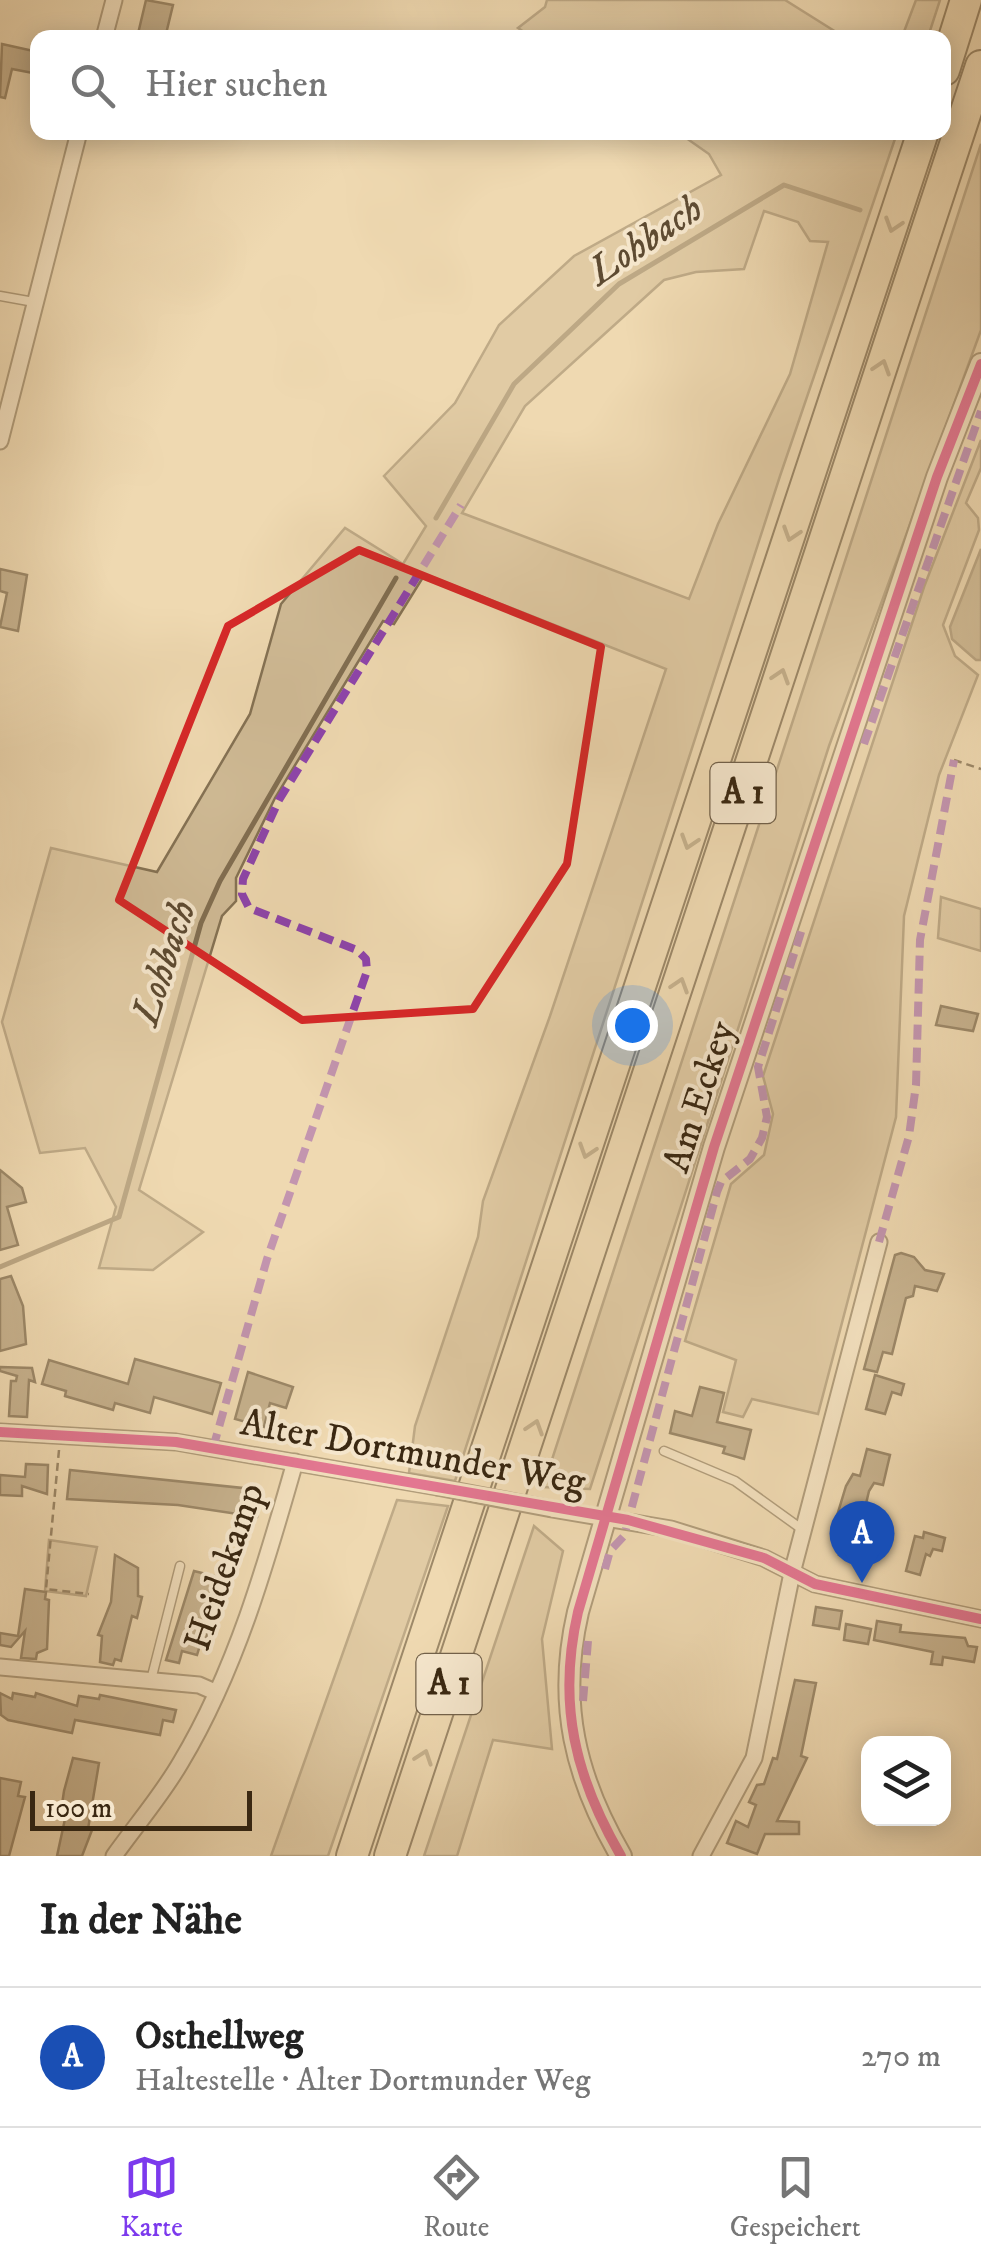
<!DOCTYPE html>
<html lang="de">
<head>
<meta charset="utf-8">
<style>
	body { margin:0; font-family:"IM FELL DW Pica",serif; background:#f6f6f6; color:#222 }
	.controls { position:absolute; right:30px; bottom:30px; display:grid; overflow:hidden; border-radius:20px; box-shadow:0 5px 25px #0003 }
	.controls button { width:90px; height:90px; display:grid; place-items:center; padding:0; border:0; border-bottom:2px solid #e0e0e0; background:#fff; color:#222; font:50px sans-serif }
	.scale { position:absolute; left:30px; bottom:25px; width:222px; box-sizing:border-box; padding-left:10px; border:5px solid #3a2812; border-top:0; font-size:28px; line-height:35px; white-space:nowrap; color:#3a2812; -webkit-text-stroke:8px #f5e6cc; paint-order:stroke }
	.you { position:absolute; left:632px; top:1025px; width:35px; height:35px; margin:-25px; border:8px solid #fff; border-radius:50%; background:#1a73e8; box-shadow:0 0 0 15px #1a73e833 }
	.badge { display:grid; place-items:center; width:65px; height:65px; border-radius:50%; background:#7c3aed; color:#fff; font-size:32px; font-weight:700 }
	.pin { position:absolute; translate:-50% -82px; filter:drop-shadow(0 2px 5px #0008) }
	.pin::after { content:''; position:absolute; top:52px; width:35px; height:30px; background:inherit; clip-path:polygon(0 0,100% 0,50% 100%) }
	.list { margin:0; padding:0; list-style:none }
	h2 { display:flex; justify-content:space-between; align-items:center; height:130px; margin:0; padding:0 40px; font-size:42px }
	h2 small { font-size:32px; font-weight:400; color:#767676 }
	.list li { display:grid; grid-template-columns:65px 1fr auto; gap:30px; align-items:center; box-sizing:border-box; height:140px; padding:0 40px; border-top:2px solid #e0e0e0 }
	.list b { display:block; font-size:38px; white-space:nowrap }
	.list p { margin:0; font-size:32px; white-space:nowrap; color:#767676 }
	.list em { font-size:32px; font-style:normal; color:#767676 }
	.icon { flex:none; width:55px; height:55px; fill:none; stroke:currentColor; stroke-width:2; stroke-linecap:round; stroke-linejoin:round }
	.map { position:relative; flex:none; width:981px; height:1856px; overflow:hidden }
	.search { position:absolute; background:#fff; box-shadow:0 5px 25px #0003; left:30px; right:30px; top:30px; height:110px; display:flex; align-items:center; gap:25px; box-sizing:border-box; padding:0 35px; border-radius:20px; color:#767676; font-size:38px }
	.sheet { height:270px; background:#fff }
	nav { display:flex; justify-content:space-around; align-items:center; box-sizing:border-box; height:140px; border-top:2px solid #e0e0e0; background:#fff; font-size:28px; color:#767676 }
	nav a { display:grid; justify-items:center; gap:5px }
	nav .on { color:#7c3aed }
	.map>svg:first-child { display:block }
</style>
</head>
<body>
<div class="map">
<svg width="981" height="1856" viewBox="0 0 981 1856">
	<rect width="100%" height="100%" fill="#efd9b1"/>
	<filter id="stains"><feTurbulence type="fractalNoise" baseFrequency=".002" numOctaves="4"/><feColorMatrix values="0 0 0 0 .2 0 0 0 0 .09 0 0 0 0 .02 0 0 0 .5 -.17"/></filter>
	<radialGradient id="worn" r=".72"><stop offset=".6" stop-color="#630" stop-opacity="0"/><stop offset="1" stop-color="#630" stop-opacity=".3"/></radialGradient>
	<!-- green -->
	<g fill="#d0bb96" stroke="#857254" stroke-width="2.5" fill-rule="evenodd">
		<polygon points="547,0 785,0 844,37 533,38 518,28 545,7"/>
		<polygon points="916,0 940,0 928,37 902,37"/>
		<path d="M679 133H897L780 476 455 1481 409 1473 415 1426 478 1237 483 1201 550 1016 666 669 425 574 394 624 383 621 275 798 236 878V901L222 916 139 1190 203 1232 153 1270 99 1268 116 1207 85 1148 40 1153 2 1022 51 848 157 872 250 714 281 604 345 528 403 564 426 526 384 476 455 403 499 325 574 256 721 175 709 154ZM764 211 798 222 810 241 828 242 790 374 718 524 689 599 462 513 525 406 664 280 696 272 744 269Z"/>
		<polygon points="981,144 981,330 829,746 590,1489 543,1487"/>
		<polygon points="981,440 981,468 966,503 978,518 979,530 943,625 955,656 978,675 939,775 904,916 896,1117 818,1414 752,1399 743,1417 723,1412 736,1360 685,1341 731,1184 764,1155 773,1114 763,1076 924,587"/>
		<polygon points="941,897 981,909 981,951 938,938"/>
		<polygon points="397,1500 448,1506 328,1856 271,1856"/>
		<polygon points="534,1526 563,1551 542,1639 552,1749 493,1740 457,1856 424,1856"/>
		<polygon points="49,1540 97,1547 86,1596 45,1591"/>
	</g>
	<!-- water -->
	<polygon fill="#b19d7b" stroke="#816e51" stroke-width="2.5" points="981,549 981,660 976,660 952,639 950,627"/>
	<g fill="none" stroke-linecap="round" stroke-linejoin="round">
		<!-- stream -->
		<g stroke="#816e51" stroke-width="5">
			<polyline points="436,518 514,384 619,284 784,185 860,210"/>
			<polyline points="0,1267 119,1217 201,923 220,881 396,578"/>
		</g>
	</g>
	<!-- building -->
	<g fill="#988465" stroke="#3a2812" stroke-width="2.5">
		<polygon points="146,0 173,5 165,38 137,38"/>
		<polygon points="2,44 38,52 38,74 12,69 5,98 0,97"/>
		<polygon points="0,569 27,575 18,631 0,627 7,593 0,591"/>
		<polygon points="941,1006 978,1014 973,1031 936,1025"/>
		<polygon points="0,1170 22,1188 26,1202 7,1207 18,1245 0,1250"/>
		<polygon points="901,1253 914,1257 925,1270 944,1274 937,1291 915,1286 913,1296 906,1298 892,1354 883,1352 877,1372 864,1369 895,1255"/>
		<polygon points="11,1276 23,1306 26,1344 0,1351 0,1279"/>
		<polygon points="135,1359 221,1383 212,1414 154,1397 150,1413 115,1403 113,1410 65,1396 66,1391 42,1384 49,1360 128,1384"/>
		<polygon points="0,1367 32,1368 35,1382 29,1380 27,1417 9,1416 11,1381 16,1381 17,1376 0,1371"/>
		<polygon points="248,1372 293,1387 286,1408 270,1403 264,1427 235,1419"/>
		<polygon points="875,1375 904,1384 901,1395 892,1392 885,1414 866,1409"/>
		<polygon points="700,1387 724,1393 717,1422 751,1430 744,1459 723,1453 725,1447 670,1433 675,1411 692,1416"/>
		<polygon points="867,1449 890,1455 883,1485 874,1483 869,1491 853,1559 839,1555 845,1532 833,1529 846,1486 853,1474 860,1476"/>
		<polygon points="26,1464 48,1465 47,1494 22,1486 22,1496 0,1495 0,1475 25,1477"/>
		<polygon points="70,1470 262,1490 257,1517 178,1505 67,1499"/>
		<polygon points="924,1532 945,1538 942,1551 933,1549 930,1556 926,1554 920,1575 906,1571 915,1536 923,1538"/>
		<polygon points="115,1555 138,1568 138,1596 142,1597 137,1618 132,1616 121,1661 115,1659 113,1665 100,1662 102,1636 98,1635 111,1602"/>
		<polygon points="194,1571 222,1578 205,1643 201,1642 197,1655 182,1651 179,1663 166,1660"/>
		<polygon points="25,1589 46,1592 45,1599 49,1600 47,1649 37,1653 36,1659 21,1658 25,1631 11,1647 0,1645 0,1633 18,1636"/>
		<polygon points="816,1607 842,1611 839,1629 813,1625"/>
		<polygon points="877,1621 901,1625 900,1632 965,1638 968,1646 977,1647 974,1662 943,1657 942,1665 931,1664 933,1652 874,1640"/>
		<polygon points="846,1624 871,1629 868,1644 844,1640"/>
		<polygon points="795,1680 816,1683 801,1756 807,1758 777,1821 799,1822 799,1834 765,1834 757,1854 727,1843 736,1821 748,1827 756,1805 749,1802 757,1785 764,1784 773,1758 777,1759"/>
		<polygon points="0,1693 12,1699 13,1693 35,1697 36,1693 77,1706 79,1696 99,1699 100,1695 176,1710 173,1722 163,1720 160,1735 75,1720 72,1733 8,1720 1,1715"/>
		<polygon points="73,1758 99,1763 88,1829 92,1830 82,1856 57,1856 65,1819 60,1818 64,1791"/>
		<polygon points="0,1778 21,1782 18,1796 25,1797 9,1856 0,1856"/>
	</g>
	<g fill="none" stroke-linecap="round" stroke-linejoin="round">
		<defs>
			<g id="service">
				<polyline points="0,296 34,302"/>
				<polyline points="664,1451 735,1481 803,1530"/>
				<polyline points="151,1680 180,1566"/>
			</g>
			<g id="minor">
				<polyline points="104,38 114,0"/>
				<polyline points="0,441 79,132"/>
				<polyline points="0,1432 176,1442 437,1487"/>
				<polyline points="552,1509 671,1529 764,1558 815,1584 981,1619"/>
				<polyline points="0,1667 199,1685 215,1692"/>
				<path d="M114 1856C136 1825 162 1795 181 1762 236 1670 266 1564 295 1462"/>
				<polyline points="701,1856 754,1758 792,1573 879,1242"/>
			</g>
			<path id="tertiary" d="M621 1856C575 1777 557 1703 578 1612L714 1147 937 477 981 364"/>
			<g id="motorway">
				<polyline points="944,70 966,0"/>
				<polyline points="352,1856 923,132"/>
				<polyline points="390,1856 981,66"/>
			</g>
		</defs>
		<!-- service casing -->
		<use href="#service" stroke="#67543a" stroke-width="11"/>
		<!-- minor casing -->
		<use href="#minor" stroke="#67543a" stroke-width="19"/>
		<!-- tertiary casing -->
		<use href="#tertiary" stroke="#67543a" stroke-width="24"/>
		<!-- motorway casing -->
		<use href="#motorway" stroke="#3a2812" stroke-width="34"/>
		<!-- path -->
		<g stroke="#3a2812" stroke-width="2.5" stroke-dasharray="8 5" stroke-linecap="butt">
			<polyline points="954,760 981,769"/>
			<polyline points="59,1450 46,1589 89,1594"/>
		</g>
		<!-- service -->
		<use href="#service" stroke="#f5e6cc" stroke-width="8"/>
		<!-- minor -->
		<use href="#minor" stroke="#f5e6cc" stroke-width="15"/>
		<!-- tertiary -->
		<use href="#tertiary" stroke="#f5e6cc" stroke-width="20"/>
		<!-- motorway -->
		<use href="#motorway" stroke="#efd9b1" stroke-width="30"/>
		<defs>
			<polyline id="minor-bridge" points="437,1487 552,1509"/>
		</defs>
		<!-- minor-bridge casing -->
		<use href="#minor-bridge" stroke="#67543a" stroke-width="19" stroke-linecap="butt"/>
		<!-- minor-bridge -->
		<use href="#minor-bridge" stroke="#f5e6cc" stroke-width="15"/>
		<!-- quiet -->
		<g stroke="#8e44ad" stroke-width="8" stroke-dasharray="15 8" stroke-linecap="butt">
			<polyline points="864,744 981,411"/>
			<polyline points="879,1242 909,1136 916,1085 920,940 954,760"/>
			<polyline points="213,1448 267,1259 367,971 366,959 357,950 249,908 242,894 243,879 279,800 461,505"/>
			<polyline points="605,1569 610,1551 624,1536 717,1192 721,1182 750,1159 762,1138 767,1117 758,1067 802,929"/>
			<polyline points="583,1701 588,1641"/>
		</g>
		<defs>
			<g id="cycleway">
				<polyline points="0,1432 176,1442 628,1520 764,1558 815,1584 981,1619"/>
				<path d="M621 1856C575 1777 557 1703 578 1612L714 1147 937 477 981 364"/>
			</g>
		</defs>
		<!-- cycleway casing -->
		<use href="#cycleway" stroke="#f5e6cc" stroke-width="16"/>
		<!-- cycleway -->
		<use href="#cycleway" stroke="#d6006c" stroke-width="10"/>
	</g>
	<!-- one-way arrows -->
	<defs><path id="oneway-chevron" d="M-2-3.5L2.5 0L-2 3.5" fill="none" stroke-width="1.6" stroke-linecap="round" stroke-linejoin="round" transform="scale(2.5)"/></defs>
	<g stroke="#948062">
		<use href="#oneway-chevron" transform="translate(893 225) rotate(108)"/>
		<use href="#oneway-chevron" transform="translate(882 367) rotate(-72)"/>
		<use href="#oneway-chevron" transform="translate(791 534) rotate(108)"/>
		<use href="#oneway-chevron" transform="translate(781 676) rotate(-72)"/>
		<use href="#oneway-chevron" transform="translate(689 842) rotate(108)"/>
		<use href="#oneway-chevron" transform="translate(680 985) rotate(-72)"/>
		<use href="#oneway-chevron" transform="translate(587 1151) rotate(108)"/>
		<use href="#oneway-chevron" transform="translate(535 1427) rotate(-72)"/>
		<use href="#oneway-chevron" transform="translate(424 1757) rotate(-71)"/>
	</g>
	<!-- marked area -->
	<path d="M0 0H981V1856H0ZM359 550 601 647 567 864 473 1009 302 1020 119 900 228 626Z" fill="#efd9b1" fill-opacity=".55" fill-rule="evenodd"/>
	<path fill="none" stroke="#d62828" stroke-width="8" stroke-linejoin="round" d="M359 550 601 647 567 864 473 1009 302 1020 119 900 228 626Z"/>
	<g text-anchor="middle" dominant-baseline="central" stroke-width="8" stroke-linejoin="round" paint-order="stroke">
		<!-- shield labels -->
		<g fill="#f5e6cc" stroke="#72614a" stroke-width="2.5">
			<rect x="710.5" y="763" width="65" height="60" rx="8"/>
			<rect x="416.5" y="1654" width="65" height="60" rx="8"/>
		</g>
		<g font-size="35" font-weight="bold" fill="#3a2812">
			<text x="743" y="793">A 1</text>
			<text x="449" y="1684">A 1</text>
		</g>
		<!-- street labels -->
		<g font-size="38" fill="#3a2812" stroke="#f5e6cc">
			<text transform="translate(700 1097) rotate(-72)">Am Eckey</text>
			<text transform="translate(413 1453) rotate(10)">Alter Dortmunder Weg</text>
			<text transform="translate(225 1567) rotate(-71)">Heidekamp</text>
		</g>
		<!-- water labels -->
		<g font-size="40" font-style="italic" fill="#5e4b32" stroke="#f5e6cc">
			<text transform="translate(646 241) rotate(-34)">Lohbach</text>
			<text transform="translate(165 963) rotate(-72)">Lohbach</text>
		</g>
	</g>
	<rect width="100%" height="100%" filter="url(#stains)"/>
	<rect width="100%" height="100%" fill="url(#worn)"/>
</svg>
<div class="controls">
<button><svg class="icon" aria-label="layers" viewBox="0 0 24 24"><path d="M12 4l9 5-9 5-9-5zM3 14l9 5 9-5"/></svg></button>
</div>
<div class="scale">100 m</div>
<div class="you"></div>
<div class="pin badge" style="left:862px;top:1583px;background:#1a4fb4">A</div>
<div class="search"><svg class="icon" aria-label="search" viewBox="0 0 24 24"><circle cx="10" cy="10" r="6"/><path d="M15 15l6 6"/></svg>Hier suchen</div>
</div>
<section class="sheet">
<h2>In der Nähe<small></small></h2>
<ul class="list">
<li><span class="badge" style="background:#1a4fb4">A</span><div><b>Osthellweg</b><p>Haltestelle · Alter Dortmunder Weg</p></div><em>270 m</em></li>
</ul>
</section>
<nav>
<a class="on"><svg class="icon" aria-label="map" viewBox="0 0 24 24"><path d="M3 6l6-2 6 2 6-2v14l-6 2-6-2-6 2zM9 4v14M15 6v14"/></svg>Karte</a>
<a><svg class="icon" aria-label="directions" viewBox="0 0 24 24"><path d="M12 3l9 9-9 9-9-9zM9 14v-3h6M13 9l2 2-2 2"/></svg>Route</a>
<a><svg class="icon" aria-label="saved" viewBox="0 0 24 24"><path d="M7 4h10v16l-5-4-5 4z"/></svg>Gespeichert</a>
</nav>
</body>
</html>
